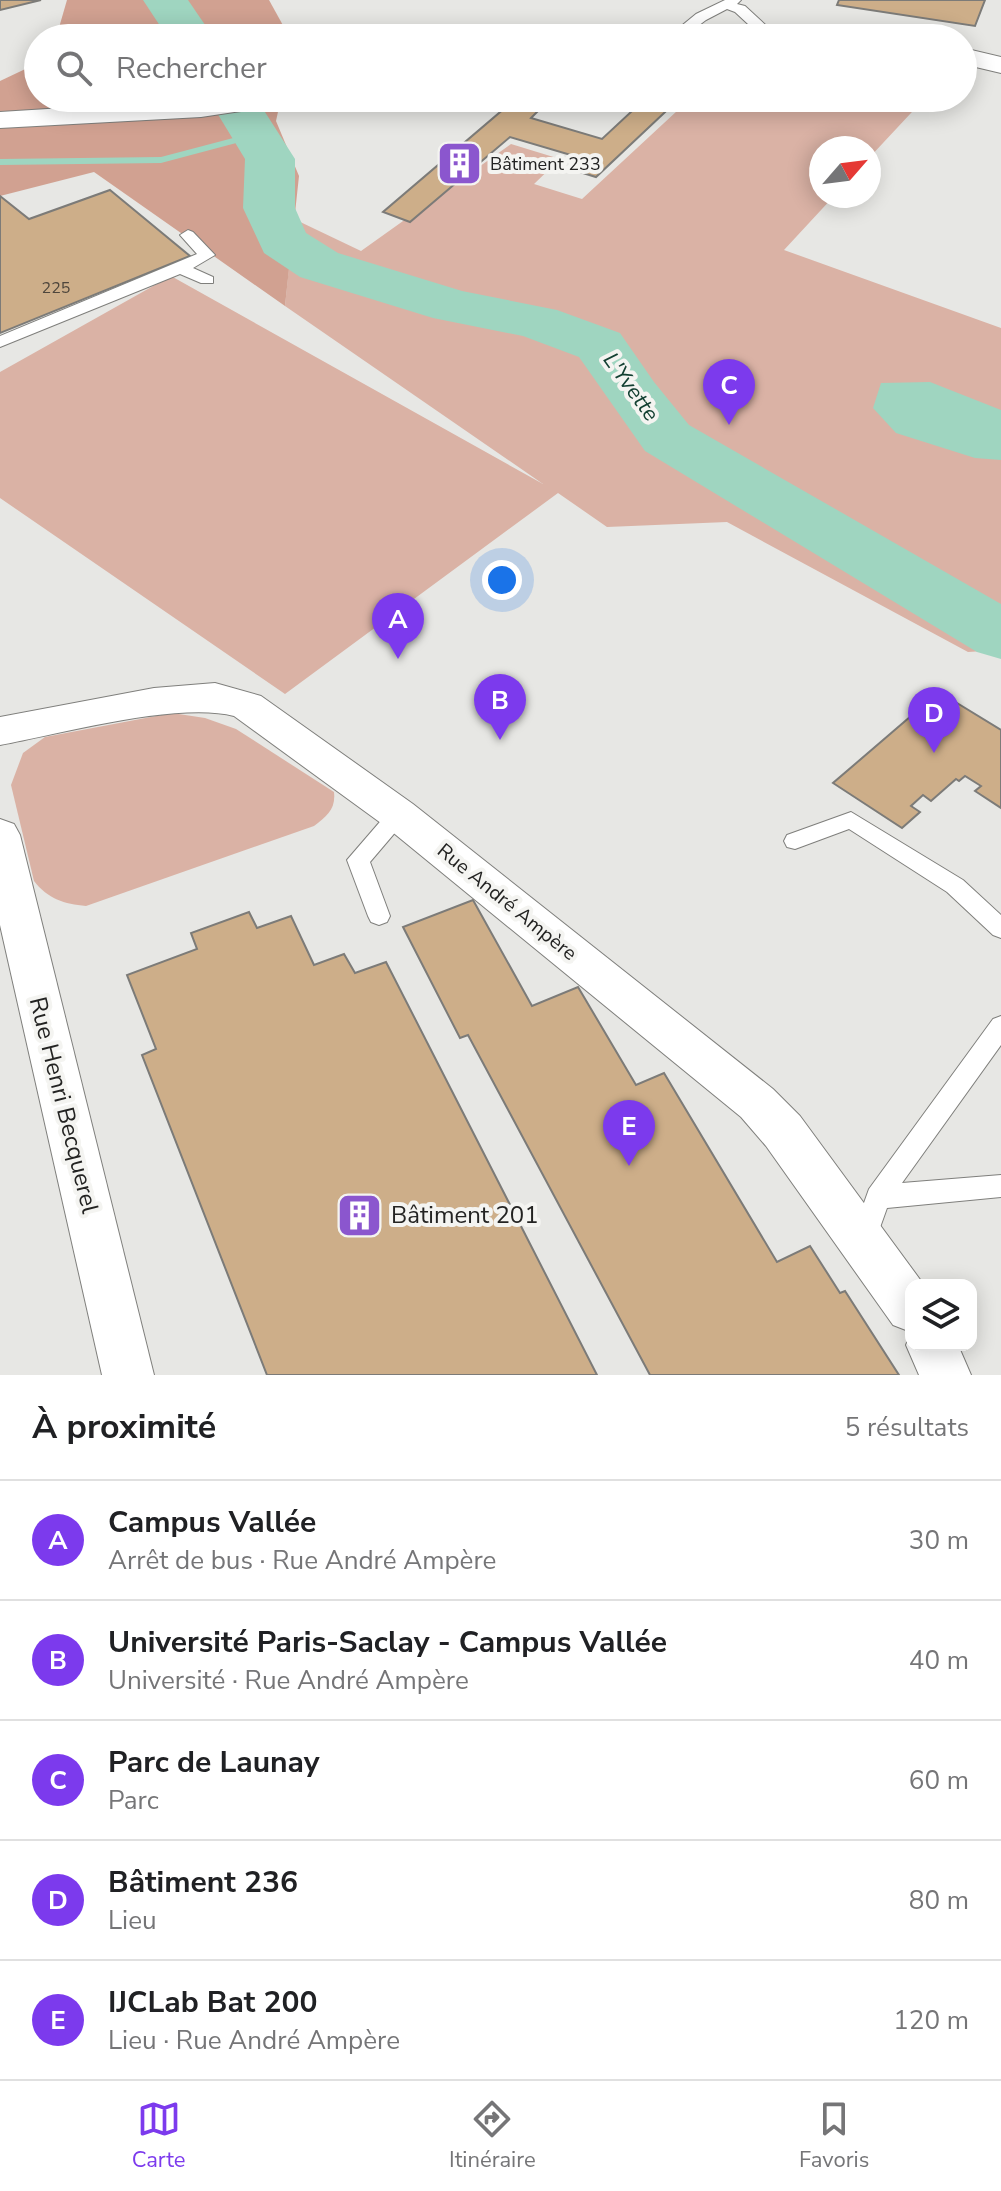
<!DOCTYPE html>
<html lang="fr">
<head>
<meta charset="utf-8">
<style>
	body { margin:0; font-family:"Nunito Sans",sans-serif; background:#f6f6f6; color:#202124 }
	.controls { position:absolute; right:24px; bottom:24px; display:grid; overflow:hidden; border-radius:16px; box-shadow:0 4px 20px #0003 }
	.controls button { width:72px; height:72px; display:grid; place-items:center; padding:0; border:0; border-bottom:2px solid #e0e0e0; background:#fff; color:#202124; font:40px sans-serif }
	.compass { position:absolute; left:809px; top:136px; width:72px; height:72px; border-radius:50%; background:#fff; box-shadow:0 4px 20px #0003; rotate:62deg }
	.you { position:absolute; left:502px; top:580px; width:28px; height:28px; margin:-20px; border:6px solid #fff; border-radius:50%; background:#1a73e8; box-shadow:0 0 0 12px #1a73e833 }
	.badge { display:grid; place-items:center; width:52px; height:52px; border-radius:50%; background:#7c3aed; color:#fff; font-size:26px; font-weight:700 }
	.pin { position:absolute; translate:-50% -66px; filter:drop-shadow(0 2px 4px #0008) }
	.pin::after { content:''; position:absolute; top:42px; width:28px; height:24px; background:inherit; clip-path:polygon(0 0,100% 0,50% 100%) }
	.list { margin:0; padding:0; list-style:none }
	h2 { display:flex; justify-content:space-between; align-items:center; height:104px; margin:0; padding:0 32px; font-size:34px }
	h2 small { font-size:26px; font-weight:400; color:#757577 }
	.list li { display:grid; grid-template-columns:52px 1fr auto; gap:24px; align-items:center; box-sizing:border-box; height:120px; padding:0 32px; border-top:2px solid #e0e0e0 }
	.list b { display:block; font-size:30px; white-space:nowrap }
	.list p { margin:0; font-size:26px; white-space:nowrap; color:#757577 }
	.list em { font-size:26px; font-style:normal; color:#757577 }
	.icon { flex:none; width:44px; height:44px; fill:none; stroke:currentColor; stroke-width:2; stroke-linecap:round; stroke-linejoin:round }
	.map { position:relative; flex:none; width:1001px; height:1375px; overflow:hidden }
	.search { position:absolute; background:#fff; box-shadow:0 4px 20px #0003; left:24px; right:24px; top:24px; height:88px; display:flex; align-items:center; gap:20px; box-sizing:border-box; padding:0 28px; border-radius:44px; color:#757577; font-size:30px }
	.sheet { height:704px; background:#fff }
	nav { display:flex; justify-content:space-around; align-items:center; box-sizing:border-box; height:112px; border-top:2px solid #e0e0e0; background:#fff; font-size:22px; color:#757577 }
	nav a { display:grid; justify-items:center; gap:4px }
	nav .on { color:#7c3aed }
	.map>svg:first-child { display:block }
</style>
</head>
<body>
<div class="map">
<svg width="1001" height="1375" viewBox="0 0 1001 1375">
	<rect width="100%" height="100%" fill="#e7e7e4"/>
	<!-- green -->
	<g fill="#dab2a5">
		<polygon points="691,98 925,98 869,158 869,148 821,148 821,196 834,196 784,250 1001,328 1001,650 968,652 727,522 607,527 558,493 285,694 0,498 0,372 171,276 543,484 285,306 294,219 361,251 511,144 560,159 534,184 582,199"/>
		<path d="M172 713 205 718 236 729 334 792C336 809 327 816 314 826L86 906C64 904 48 899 34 881L11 785 23 753 45 737Z"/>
	</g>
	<!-- forest -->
	<g fill="#d1a191">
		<polygon points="67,0 269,0 290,38 56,38"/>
		<polygon points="38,63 38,98 281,98 276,121 299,176 285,306 94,172 0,196 0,81"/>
	</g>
	<!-- water -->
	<polygon fill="#9fd5c0" points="930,382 1001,410 1001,460 975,458 896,433 873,408 881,383"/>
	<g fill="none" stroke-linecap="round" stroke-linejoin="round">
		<!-- stream -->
		<polygon fill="#9fd5c0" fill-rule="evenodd" points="256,132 259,133 259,137 161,163 0,165 0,159 161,157"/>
		<!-- river -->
		<g fill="#9fd5c0" fill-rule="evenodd">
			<polygon points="143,0 188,0 214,38 168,38"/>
			<polygon points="208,98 256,98 295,159 295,208 306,233 338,253 462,291 557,310 620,333 654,382 689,425 1001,604 1001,659 977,652 645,451 579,357 523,336 433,318 300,277 264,253 243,208 245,159"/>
		</g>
	</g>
	<!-- building -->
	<g fill="#cdae89" stroke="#7c7b78" stroke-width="2">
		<polygon points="0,0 41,0 0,10"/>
		<polygon points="839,0 985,0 975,26 837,5"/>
		<polygon points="646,98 680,98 596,177 570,169 581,158 510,137 410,222 383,212 513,101 540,109 531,118 602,139"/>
		<polygon points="110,190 190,256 0,333 0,196 29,219"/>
		<polygon points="939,692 1001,730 1001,808 975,791 981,786 965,776 959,781 956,779 931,801 923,795 911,806 920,812 902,828 833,783"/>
		<polygon points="473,900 532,1006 578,987 636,1085 664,1073 777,1262 810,1246 840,1293 845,1291 899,1375 650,1375 468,1035 460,1038 403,927"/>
		<polygon points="249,912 257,928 291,916 314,965 344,954 355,973 386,962 597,1375 267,1375 142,1055 156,1049 127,975 197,949 191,933"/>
	</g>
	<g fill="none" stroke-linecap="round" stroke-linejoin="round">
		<defs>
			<g id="lane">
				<polygon points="725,0 741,0 737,4 745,6 772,31 772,37 762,37 735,12 727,9 706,20 682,38 668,37 696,14"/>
				<polygon points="188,230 193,232 215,255 193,268 213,277 213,283 201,283 180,274 0,347 0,336 197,254 180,235"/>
				<polygon points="399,807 407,809 410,815 370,862 390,916 387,922 379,925 371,922 368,916 347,860 391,809"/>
				<polygon points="851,812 963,880 1001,915 1001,938 993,935 947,892 849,829 795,849 787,847 784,841 787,835"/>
				<polygon points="1001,1016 1001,1045 902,1183 1001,1175 1001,1197 887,1208 873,1247 864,1251 855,1247 851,1239 869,1189 993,1019"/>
			</g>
			<g id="street">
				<polygon points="771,26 868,30 877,33 881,38 654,38 658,33 667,30"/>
				<polygon points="963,48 1001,57 1001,73 963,64"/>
				<polygon points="222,98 288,98 284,104 275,106 201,117 0,128 0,112"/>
				<path d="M215 683 261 696 413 804 773 1089 800 1116 924 1285H911V1332L893 1325 766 1146 741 1117 385 826 234 716C179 701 59 734 0 745V717L154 688Z"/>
				<polygon points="0,819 14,824 20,835 154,1375 102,1375 0,925"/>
				<polygon points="911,1334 911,1345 958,1345 971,1375 919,1375 906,1345"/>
			</g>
		</defs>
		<!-- lane casing -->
		<use href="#lane" stroke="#7f7f7c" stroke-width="2"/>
		<!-- street casing -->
		<use href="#street" stroke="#7f7f7c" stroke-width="2"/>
		<!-- lane -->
		<use href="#lane" fill="#fff" fill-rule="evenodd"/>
		<!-- street -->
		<use href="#street" fill="#fff" fill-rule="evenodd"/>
	</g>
	<!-- icons -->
	<defs>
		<symbol id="building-square" viewBox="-11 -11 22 22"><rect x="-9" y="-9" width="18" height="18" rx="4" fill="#8b56ce" stroke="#f4f4f1"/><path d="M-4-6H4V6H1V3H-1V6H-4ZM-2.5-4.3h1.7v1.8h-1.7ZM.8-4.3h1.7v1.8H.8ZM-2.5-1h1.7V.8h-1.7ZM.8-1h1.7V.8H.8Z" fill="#fff"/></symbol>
	</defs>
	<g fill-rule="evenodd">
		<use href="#building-square" x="434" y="138" width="51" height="51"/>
		<use href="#building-square" x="334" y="1190" width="51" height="51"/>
	</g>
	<g text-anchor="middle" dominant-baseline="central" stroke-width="8" stroke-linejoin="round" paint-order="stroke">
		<!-- number labels -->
		<g font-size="16" fill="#4e463c">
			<text x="56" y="288">225</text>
		</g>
		<!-- far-poi labels -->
		<g font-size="18" fill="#232322" stroke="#f4f4f1" text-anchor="start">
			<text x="490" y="164">Bâtiment 233</text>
		</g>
		<!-- street labels -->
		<g font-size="20" fill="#232322" stroke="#f4f4f1">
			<text transform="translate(507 902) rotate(39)">Rue André Ampère</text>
		</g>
		<!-- water labels -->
		<g font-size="22" font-style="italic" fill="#134032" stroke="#f4f4f1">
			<text transform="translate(631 387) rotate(54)">L'Yvette</text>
		</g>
		<!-- near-street labels -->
		<g font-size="24" fill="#232322" stroke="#f4f4f1">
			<text transform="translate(64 1105) rotate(76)">Rue Henri Becquerel</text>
		</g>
		<!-- near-poi labels -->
		<g font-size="24" fill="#232322" stroke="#f4f4f1" text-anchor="start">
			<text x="391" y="1215">Bâtiment 201</text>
		</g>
	</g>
</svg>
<div class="controls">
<button><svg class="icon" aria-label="layers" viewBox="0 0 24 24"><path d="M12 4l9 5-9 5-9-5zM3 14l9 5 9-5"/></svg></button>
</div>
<svg class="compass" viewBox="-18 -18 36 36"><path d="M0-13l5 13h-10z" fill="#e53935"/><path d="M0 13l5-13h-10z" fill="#757577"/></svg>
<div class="you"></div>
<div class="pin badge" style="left:398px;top:659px">A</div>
<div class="pin badge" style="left:500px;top:740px">B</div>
<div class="pin badge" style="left:729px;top:425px">C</div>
<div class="pin badge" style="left:934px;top:753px">D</div>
<div class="pin badge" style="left:629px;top:1166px">E</div>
<div class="search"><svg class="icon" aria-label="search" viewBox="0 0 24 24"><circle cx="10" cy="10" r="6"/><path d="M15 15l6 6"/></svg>Rechercher</div>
</div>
<section class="sheet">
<h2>À proximité<small>5 résultats</small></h2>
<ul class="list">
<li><span class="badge">A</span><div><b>Campus Vallée</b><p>Arrêt de bus · Rue André Ampère</p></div><em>30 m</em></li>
<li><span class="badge">B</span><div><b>Université Paris-Saclay - Campus Vallée</b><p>Université · Rue André Ampère</p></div><em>40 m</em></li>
<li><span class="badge">C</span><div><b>Parc de Launay</b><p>Parc</p></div><em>60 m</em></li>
<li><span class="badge">D</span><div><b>Bâtiment 236</b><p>Lieu</p></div><em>80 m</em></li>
<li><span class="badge">E</span><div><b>IJCLab Bat 200</b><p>Lieu · Rue André Ampère</p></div><em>120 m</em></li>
</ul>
</section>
<nav>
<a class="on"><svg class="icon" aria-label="map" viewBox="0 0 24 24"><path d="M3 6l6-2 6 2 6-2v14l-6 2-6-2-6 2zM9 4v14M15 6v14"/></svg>Carte</a>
<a><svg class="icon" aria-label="directions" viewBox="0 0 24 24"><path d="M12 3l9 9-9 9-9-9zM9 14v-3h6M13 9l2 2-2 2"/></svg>Itinéraire</a>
<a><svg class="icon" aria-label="saved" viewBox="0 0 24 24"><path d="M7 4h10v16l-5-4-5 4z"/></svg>Favoris</a>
</nav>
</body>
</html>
